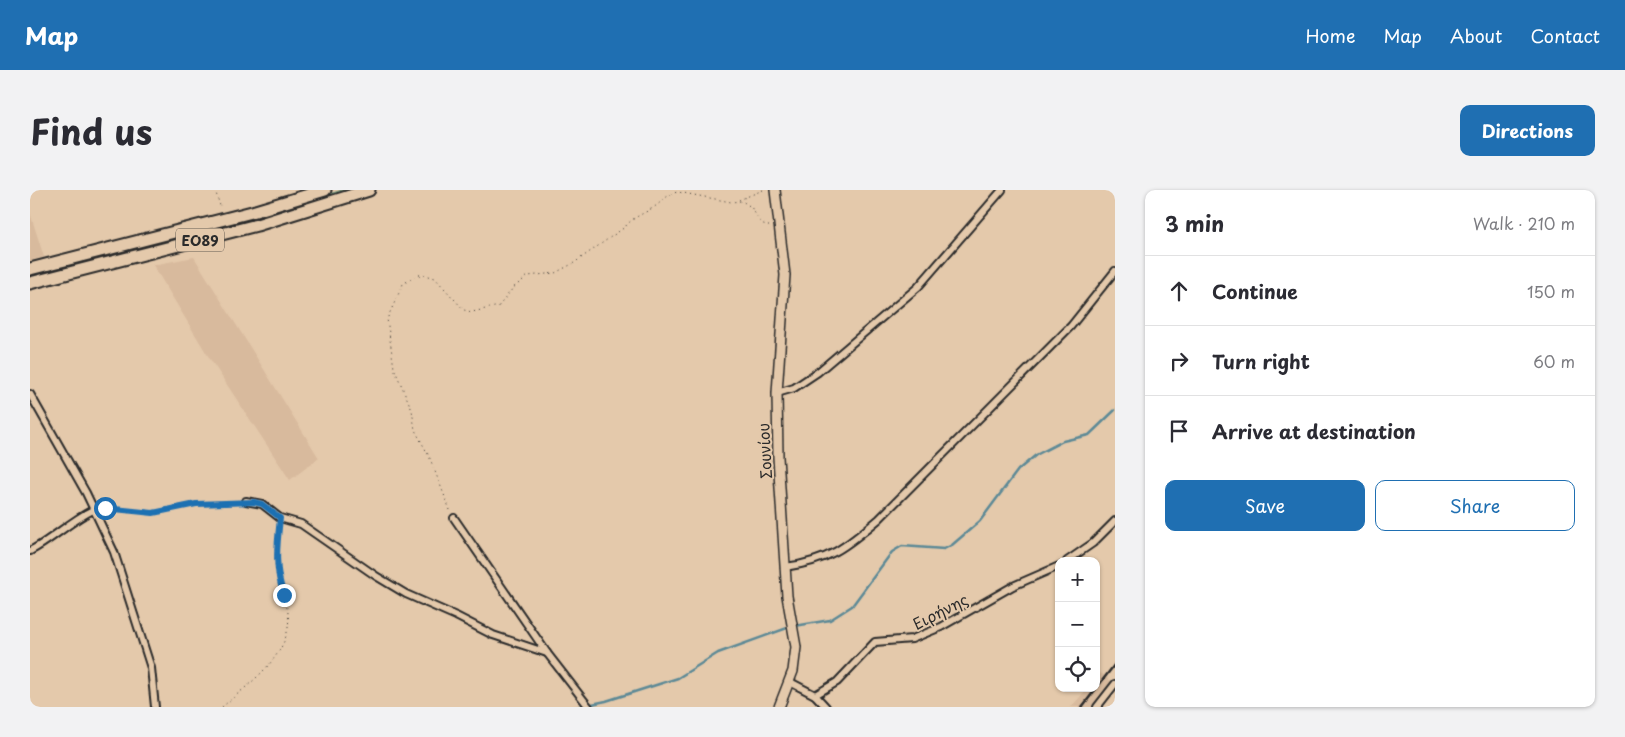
<!DOCTYPE html>
<html lang="en">
<head>
<meta charset="utf-8">
<style>
	body { margin:0; font-family:"Playpen Sans",sans-serif; background:#f2f2f3; color:#2b2b33 }
	.controls { position:absolute; right:15px; bottom:15px; display:grid; overflow:hidden; border-radius:10px; box-shadow:0 1px 4px #0004 }
	.controls button { width:45px; height:45px; display:grid; place-items:center; padding:0; border:0; border-bottom:1px solid #e1e1e2; background:#fff; color:#2b2b33; font:25px sans-serif }
	.stop { position:absolute; width:15px; height:15px; margin:-11px; border:4px solid #1f6fb2; border-radius:50%; background:#fff }
	.stop.end { background:#1f6fb2; border-color:#fff; box-shadow:0 1px 5px #0008 }
	.list { margin:0; padding:0; list-style:none }
	h2 { display:flex; justify-content:space-between; align-items:center; height:65px; margin:0; padding:0 20px; font-size:21px }
	h2 small { font-size:16px; font-weight:400; color:#7c7c81 }
	.list li { display:grid; grid-template-columns:32px 1fr auto; gap:15px; align-items:center; box-sizing:border-box; height:70px; padding:0 20px; border-top:1px solid #e1e1e2 }
	.list b { display:block; font-size:19px; white-space:nowrap }
	.list em { font-size:16px; font-style:normal; color:#7c7c81 }
	.actions { display:flex; gap:10px; padding:15px 20px }
	.actions a { flex:1; padding:11px 0; border:1px solid #1f6fb2; border-radius:10px; text-align:center; font-size:18px; color:#1f6fb2 }
	.actions .main { background:#1f6fb2; color:#fff }
	.icon { flex:none; width:28px; height:28px; fill:none; stroke:currentColor; stroke-width:2; stroke-linecap:round; stroke-linejoin:round }
	.map { position:relative; flex:none; width:1085px; height:517px; overflow:hidden; border-radius:10px }
	header { display:flex; align-items:center; gap:30px; box-sizing:border-box; height:70px; padding:0 25px; background:#1f6fb2; color:#fff }
	header strong { font-size:24px }
	nav { display:flex; gap:28px; margin-inline-start:auto; font-size:18px }
	.intro { display:flex; align-items:center; justify-content:space-between; box-sizing:border-box; height:120px; padding:0 30px }
	h1 { margin:0; font-size:35px }
	.button { padding:12px 22px; border-radius:10px; background:#1f6fb2; color:#fff; font-size:18px; font-weight:700 }
	main { display:flex; gap:30px; padding:0 30px }
	aside { flex:1; background:#fff; border-radius:10px; box-shadow:0 1px 4px #0004 }
	.map>svg:first-child { display:block }
</style>
</head>
<body>
<header>
<strong>Map</strong>
<nav><a>Home</a><a>Map</a><a>About</a><a>Contact</a></nav>
</header>
<div class="intro"><h1>Find us</h1><a class="button">Directions</a></div>
<main>
<div class="map">
<svg width="1085" height="517" viewBox="0 0 1085 517">
	<defs>
		<pattern id="grass-tufts" width="24" height="20" patternUnits="userSpaceOnUse" patternTransform="scale(1.25)"><rect width="24" height="20" fill="#a8f1be"/><path d="M3 7l-1-3M5 7V3M7 7l1-3M15 17l-1-3M17 17v-4M19 17l1-3" fill="none" stroke="#91cfa3"/></pattern>
	</defs>
	<rect width="100%" height="100%" fill="#e4c9ab"/>
	<filter id="ink" filterUnits="userSpaceOnUse"><feTurbulence type="fractalNoise" baseFrequency=".02" numOctaves="2"/><feDisplacementMap in="SourceGraphic" scale="10" xChannelSelector="R" yChannelSelector="G"/><feConvolveMatrix kernelMatrix="1 2 1 2 8 2 1 2 1" color-interpolation-filters="sRGB"/></filter>
	<g filter="url(#ink)">
		<!-- built -->
		<g fill="#d8ba9d">
			<polygon points="0,23 14,67 0,71"/>
			<polygon points="164,67 289,268 260,290 180,169 123,75"/>
			<polygon points="1071,483 1083,493 1062,517 1041,517 1058,498 1066,498 1066,489"/>
		</g>
		<!-- grass -->
		<polygon fill="url(#grass-tufts)" stroke="#6a8e74" points="312,0 323,0 259,21 0,88 0,83 258,17"/>
		<g fill="none" stroke-linecap="round" stroke-linejoin="round">
			<!-- stream -->
			<g stroke="#5c8996" stroke-width="2.5">
				<polyline points="765,436 800,430 822,416 862,362 872,356 914,359 922,355 950,331 988,280 1006,265 1033,251 1059,245 1085,220"/>
				<polyline points="548,517 576,511 648,488 688,463 760,437"/>
			</g>
			<defs>
				<g id="street">
					<polyline points="747,203 764,198 788,182 888,97 972,0"/>
					<polyline points="0,204 56,303 84,362 121,478 125,517"/>
					<polyline points="216,311 232,314 250,328 271,334 346,386 376,404 426,426 463,445 517,463"/>
					<polyline points="424,328 517,463 559,517"/>
					<path d="M0 361C23 349 40 331 63 320"/>
					<polyline points="1037,371 1063,353 1085,331"/>
					<path d="M755 377C799 371 816 357 849 329L1041 136 1085 81"/>
					<polyline points="760,492 785,505 796,517"/>
					<polyline points="785,505 807,492 845,452 882,449 911,437 983,396 1029,376"/>
					<polyline points="1067,517 1085,494"/>
				</g>
				<polyline id="secondary" points="745,0 755,85 747,203 748,267 757,406 766,457 763,481 749,517"/>
				<g id="highway">
					<polyline points="0,79 222,22 295,0"/>
					<polyline points="0,93 227,35 339,0"/>
				</g>
			</defs>
			<!-- street casing -->
			<use href="#street" stroke="#2b2b2b" stroke-width="10"/>
			<!-- secondary casing -->
			<use href="#secondary" stroke="#2b2b2b" stroke-width="12"/>
			<!-- highway casing -->
			<use href="#highway" stroke="#2b2b2b" stroke-width="15"/>
			<!-- path -->
			<g stroke="#2b2b2b" stroke-width="1" stroke-dasharray="1 4" stroke-linecap="butt">
				<polyline points="185,0 191,19"/>
				<polyline points="709,10 733,0"/>
				<polyline points="73,319 123,323 166,314 207,312"/>
				<path d="M420 320 399 266 385 240 382 220 364 178 357 129 373 94 387 85H396L405 88 434 120 442 122 469 116 483 98 498 86 525 83 544 73 595 37C603 27 611 25 621 19 632 13 636 4 648 2L701 12 712 11 721 17 731 33 741 37"/>
				<path d="M192 517C219 494 264 463 258 423 256 410 249 399 247 386 244 370 247 352 249 336"/>
			</g>
			<!-- street -->
			<use href="#street" stroke="#e4c9ab" stroke-width="6"/>
			<!-- secondary -->
			<use href="#secondary" stroke="#e4c9ab" stroke-width="9"/>
			<!-- highway -->
			<use href="#highway" stroke="#e4c9ab" stroke-width="11"/>
			<!-- rail -->
			<polyline stroke="#2b2b2b" stroke-width="2.5" points="1052,517 1085,474"/>
		</g>
	</g>
	<g fill="none" stroke-linecap="round" stroke-linejoin="round" filter="url(#ink)">
		<!-- route -->
		<path stroke="#1f6fb2" stroke-width="6" d="M75 318 123 323 166 314 224 312 232 314 250 328C247 356 244 378 254 405"/>
	</g>
	<g text-anchor="middle" dominant-baseline="central" stroke-width="4" stroke-linejoin="round" paint-order="stroke">
		<!-- shield labels -->
		<rect fill="#e4c9ab" stroke="#625a51" stroke-width="1" x="146" y="38.5" width="48" height="23" rx="4"/>
		<g font-size="14" font-weight="bold" fill="#2b2b2b">
			<text x="170" y="50">ΕΟ89</text>
		</g>
		<!-- street labels -->
		<g font-size="15" fill="#2b2b2b" stroke="#e4c9ab">
			<text transform="translate(734 261) rotate(-93)">Σουνίου</text>
			<text transform="translate(910 421) rotate(-27)">Ειρήνης</text>
		</g>
	</g>
</svg>
<div class="controls">
<button>+</button>
<button>−</button>
<button><svg class="icon" aria-label="locate" viewBox="0 0 24 24"><circle cx="12" cy="12" r="6"/><path d="M12 2v4M12 18v4M2 12h4M18 12h4"/></svg></button>
</div>
<div class="stop" style="left:75px;top:318px"></div>
<div class="stop end" style="left:254px;top:405px"></div>
</div>
<aside>
<h2>3 min<small>Walk · 210 m</small></h2>
<ul class="list">
<li><svg class="icon" aria-label="ahead" viewBox="0 0 24 24"><path d="M12 20V5M6 11l6-6 6 6"/></svg><div><b>Continue</b></div><em>150 m</em></li>
<li><svg class="icon" aria-label="right" viewBox="0 0 24 24"><path d="M7 20v-9h11M14 6l5 5-5 5"/></svg><div><b>Turn right</b></div><em>60 m</em></li>
<li><svg class="icon" aria-label="arrive" viewBox="0 0 24 24"><path d="M6 21V4h12l-3 4 3 4H6"/></svg><div><b>Arrive at destination</b></div></li>
</ul>
<div class="actions"><a class="main">Save</a><a>Share</a></div>
</aside>
</main>
</body>
</html>
